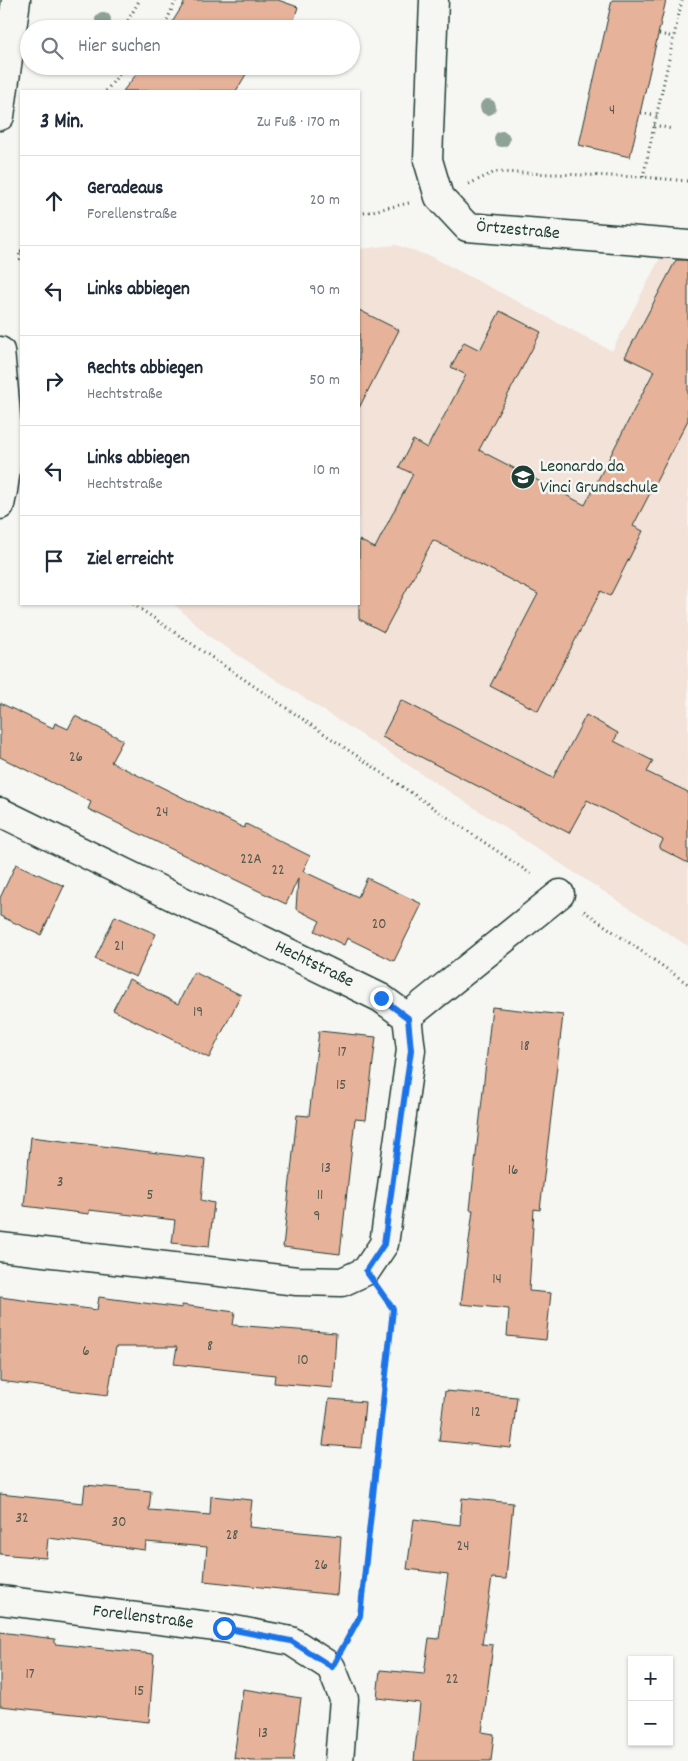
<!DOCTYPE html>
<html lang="de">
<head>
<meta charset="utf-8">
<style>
	body { margin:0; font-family:Dekko,sans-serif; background:#f2f2f3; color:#1f2937 }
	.controls { position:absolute; right:15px; bottom:15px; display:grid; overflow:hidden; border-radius:0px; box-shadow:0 1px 4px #0004 }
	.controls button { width:45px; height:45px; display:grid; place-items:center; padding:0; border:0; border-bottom:1px solid #e0e1e3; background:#fff; color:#1f2937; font:25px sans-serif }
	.stop { position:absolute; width:15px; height:15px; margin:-11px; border:4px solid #1a73e8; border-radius:50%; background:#fff }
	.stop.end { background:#1a73e8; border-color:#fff; box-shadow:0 1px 5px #0008 }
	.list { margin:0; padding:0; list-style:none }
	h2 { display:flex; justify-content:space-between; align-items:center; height:65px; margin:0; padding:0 20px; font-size:21px }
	h2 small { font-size:16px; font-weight:400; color:#747a83 }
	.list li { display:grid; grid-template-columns:32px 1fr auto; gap:15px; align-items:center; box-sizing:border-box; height:90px; padding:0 20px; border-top:1px solid #e0e1e3 }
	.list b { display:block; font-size:19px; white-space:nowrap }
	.list p { margin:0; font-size:16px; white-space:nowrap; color:#747a83 }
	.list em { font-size:16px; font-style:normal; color:#747a83 }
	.icon { flex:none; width:28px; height:28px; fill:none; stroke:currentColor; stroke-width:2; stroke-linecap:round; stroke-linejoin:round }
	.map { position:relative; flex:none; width:688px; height:1761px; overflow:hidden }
	.search { position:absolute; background:#fff; box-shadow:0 1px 4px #0004; left:20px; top:20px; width:340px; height:55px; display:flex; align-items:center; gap:12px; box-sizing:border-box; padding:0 18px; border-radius:28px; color:#747a83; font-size:19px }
	.panel { position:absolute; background:#fff; box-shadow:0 1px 4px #0004; left:20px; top:90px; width:340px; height:515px; border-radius:0px }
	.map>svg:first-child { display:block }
</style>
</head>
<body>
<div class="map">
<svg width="688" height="1761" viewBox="0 0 688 1761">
	<rect width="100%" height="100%" fill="#f6f6f2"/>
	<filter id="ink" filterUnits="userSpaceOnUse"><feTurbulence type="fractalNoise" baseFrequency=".02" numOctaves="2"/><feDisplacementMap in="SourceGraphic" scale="10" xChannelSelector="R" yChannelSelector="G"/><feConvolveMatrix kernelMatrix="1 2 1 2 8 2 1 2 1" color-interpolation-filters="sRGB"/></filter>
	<g filter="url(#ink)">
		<!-- built -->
		<polygon fill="#f2e2d8" points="396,245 432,257 612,351 661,256 688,269 688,946 210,637 174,604 359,604 359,249"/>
		<!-- building -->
		<g fill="#e7b29a" stroke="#1f3d34">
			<polygon points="186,0 278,0 298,7 291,29 168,29"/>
			<polygon points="612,0 666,0 630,157 579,145"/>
			<polygon points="143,66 251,66 236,91 123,91"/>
			<polygon points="676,260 688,260 688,420 633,526 643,531 610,596 601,591 538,711 490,686 538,594 433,540 384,632 359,619 359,540 375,548 413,474 399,467 413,440 427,448 466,375 451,367 464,342 480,350 500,311 541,332 479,450 585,505 654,371 625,357"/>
			<polygon points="359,310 399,330 359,408"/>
			<polygon points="401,700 553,778 586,715 618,733 614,741 653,761 647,772 688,792 688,863 659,848 663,840 587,800 569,833 382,737"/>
			<polygon points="0,703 53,728 55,723 68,729 75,716 123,740 111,762 244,828 246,824 310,856 303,871 358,897 367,878 422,904 394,961 347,938 344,945 315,931 320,921 296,909 298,879 286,904 88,809 91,802 0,757"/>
			<polygon points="16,864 64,886 41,935 0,916 0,898"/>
			<polygon points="115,916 156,934 136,977 95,959"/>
			<polygon points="194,972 241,995 209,1058 113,1010 129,979 178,1004"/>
			<polygon points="492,1007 563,1015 540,1210 534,1209 529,1291 551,1293 546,1340 507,1336 509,1309 461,1304 473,1210 470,1210"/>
			<polygon points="319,1031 376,1037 366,1120 355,1119 340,1254 283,1247 297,1115 309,1116"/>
			<polygon points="31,1137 205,1159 201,1200 214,1203 209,1247 172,1243 175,1220 89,1210 89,1214 24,1206"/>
			<polygon points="0,1297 97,1310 99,1297 182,1308 182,1305 235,1312 233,1325 336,1333 333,1388 274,1383 275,1375 174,1364 177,1347 116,1347 108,1395 0,1381"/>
			<polygon points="445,1391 517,1397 511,1448 439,1441"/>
			<polygon points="329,1399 365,1402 361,1448 323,1445"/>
			<polygon points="85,1485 151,1491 149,1510 210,1515 211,1496 252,1500 249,1527 341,1536 337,1595 204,1581 207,1547 146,1542 145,1550 48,1538 46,1558 0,1554 0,1494 83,1503"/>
			<polygon points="462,1498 513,1503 506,1579 492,1578 482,1644 493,1645 482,1732 494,1734 491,1761 414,1761 420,1703 377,1698 380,1670 424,1674 429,1638 439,1639 448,1574 407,1569 414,1519 460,1525"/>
			<polygon points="0,1632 55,1639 55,1644 154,1654 149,1722 0,1706"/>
			<polygon points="243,1689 301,1698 293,1761 251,1761 234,1758"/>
		</g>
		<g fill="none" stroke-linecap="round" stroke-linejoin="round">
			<defs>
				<g id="minor">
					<polyline points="434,0 428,160 439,197 467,227 688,245"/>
					<polyline points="0,116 16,0"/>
					<path d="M0 351C5 405 13 451 0 505"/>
					<polyline points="0,812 381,998 407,1017 411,1050 384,1244 366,1271 342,1282 297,1281 0,1247"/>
					<polyline points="407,1017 560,894"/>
					<polyline points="0,1600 224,1628 291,1641 331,1667 344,1699 339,1761"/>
				</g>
			</defs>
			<!-- minor casing -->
			<use href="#minor" stroke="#1f3d34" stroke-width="31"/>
			<!-- path -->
			<g stroke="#1f3d34" stroke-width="3" stroke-dasharray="1 4" stroke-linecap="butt">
				<polyline points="123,29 139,1"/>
				<polyline points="163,29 176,0"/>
				<polyline points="659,34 674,37"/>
				<polyline points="118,66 120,73"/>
				<polyline points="106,91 120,73 135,66"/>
				<polyline points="641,113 657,116"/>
				<polyline points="654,125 672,129"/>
				<polyline points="643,177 682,0"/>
				<polyline points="469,184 495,172 643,177 688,181"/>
				<polyline points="359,214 409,203"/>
				<polyline points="21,251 19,251 21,263"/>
				<polyline points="133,604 534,876"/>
				<polyline points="584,911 688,984"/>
				<polyline points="347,1640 360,1616 393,1309 383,1295"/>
			</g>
			<!-- minor -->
			<use href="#minor" stroke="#f6f6f2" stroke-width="28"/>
		</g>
		<!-- trees -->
		<g fill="#8fa296">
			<circle cx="103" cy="20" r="8"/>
			<circle cx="488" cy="107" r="8"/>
			<circle cx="502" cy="139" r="8"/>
		</g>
	</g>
	<g fill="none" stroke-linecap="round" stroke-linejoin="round" filter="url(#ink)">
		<!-- route -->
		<polyline stroke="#1a73e8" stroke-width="6" points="224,1628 291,1641 332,1667 360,1616 393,1309 366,1271 384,1244 411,1050 408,1018 381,998"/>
	</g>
	<!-- icons -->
	<defs>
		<symbol id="school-disc" viewBox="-11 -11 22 22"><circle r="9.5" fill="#1f3d34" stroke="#f6f6f2"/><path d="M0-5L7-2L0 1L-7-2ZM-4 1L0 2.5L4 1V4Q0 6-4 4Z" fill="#fff"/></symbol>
	</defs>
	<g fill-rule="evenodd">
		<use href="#school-disc" x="509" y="463" width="28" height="28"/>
	</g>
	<g text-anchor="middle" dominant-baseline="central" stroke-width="5" stroke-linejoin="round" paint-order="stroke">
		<!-- number labels -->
		<g font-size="15" fill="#515a4e">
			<text x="612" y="111">4</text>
			<text x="76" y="758">26</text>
			<text x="162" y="813">24</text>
			<text x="251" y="860">22A</text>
			<text x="278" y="871">22</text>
			<text x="379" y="925">20</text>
			<text x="119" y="947">21</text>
			<text x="198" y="1013">19</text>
			<text x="525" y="1047">18</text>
			<text x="342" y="1053">17</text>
			<text x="341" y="1086">15</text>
			<text x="326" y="1169">13</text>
			<text x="513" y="1171">16</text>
			<text x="60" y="1183">3</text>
			<text x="150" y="1196">5</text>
			<text x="320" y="1196">11</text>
			<text x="317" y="1217">9</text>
			<text x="497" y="1280">14</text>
			<text x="210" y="1347">8</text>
			<text x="86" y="1352">6</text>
			<text x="303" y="1361">10</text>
			<text x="476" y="1413">12</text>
			<text x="22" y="1519">32</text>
			<text x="119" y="1523">30</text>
			<text x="232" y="1536">28</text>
			<text x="463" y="1547">24</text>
			<text x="321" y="1566">26</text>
			<text x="30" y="1675">17</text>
			<text x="452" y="1680">22</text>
			<text x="139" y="1692">15</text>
			<text x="263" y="1734">13</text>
		</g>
		<!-- street labels -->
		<g font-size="18" fill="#1f3d34" stroke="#f6f6f2">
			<text transform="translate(518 231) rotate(5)">Örtzestraße</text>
			<text transform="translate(314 965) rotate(26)">Hechtstraße</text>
			<text transform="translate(143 1618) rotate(7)">Forellenstraße</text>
		</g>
		<!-- poi labels -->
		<g font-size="18" fill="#1f3d34" stroke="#f6f6f2" text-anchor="start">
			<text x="540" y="467">Leonardo da<tspan x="540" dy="21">Vinci Grundschule</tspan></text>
		</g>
	</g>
</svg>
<div class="controls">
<button>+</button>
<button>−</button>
</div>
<div class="stop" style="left:224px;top:1628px"></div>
<div class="stop end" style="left:381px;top:998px"></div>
<div class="search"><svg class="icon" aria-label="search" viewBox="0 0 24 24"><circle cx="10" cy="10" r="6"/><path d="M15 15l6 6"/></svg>Hier suchen</div>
<section class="panel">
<h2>3 Min.<small>Zu Fuß · 170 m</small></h2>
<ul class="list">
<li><svg class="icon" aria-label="ahead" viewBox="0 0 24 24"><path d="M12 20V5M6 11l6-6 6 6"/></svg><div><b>Geradeaus</b><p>Forellenstraße</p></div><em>20 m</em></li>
<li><svg class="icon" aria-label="left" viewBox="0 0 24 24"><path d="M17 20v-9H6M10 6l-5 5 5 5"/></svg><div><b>Links abbiegen</b></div><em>90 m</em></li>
<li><svg class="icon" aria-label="right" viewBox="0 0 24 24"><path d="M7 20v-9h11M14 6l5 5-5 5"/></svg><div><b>Rechts abbiegen</b><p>Hechtstraße</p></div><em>50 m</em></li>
<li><svg class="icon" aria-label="left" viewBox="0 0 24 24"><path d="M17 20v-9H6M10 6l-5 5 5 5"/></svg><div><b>Links abbiegen</b><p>Hechtstraße</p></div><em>10 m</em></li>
<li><svg class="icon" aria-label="arrive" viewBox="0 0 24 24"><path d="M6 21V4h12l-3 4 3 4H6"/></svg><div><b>Ziel erreicht</b></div></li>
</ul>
</section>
</div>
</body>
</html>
